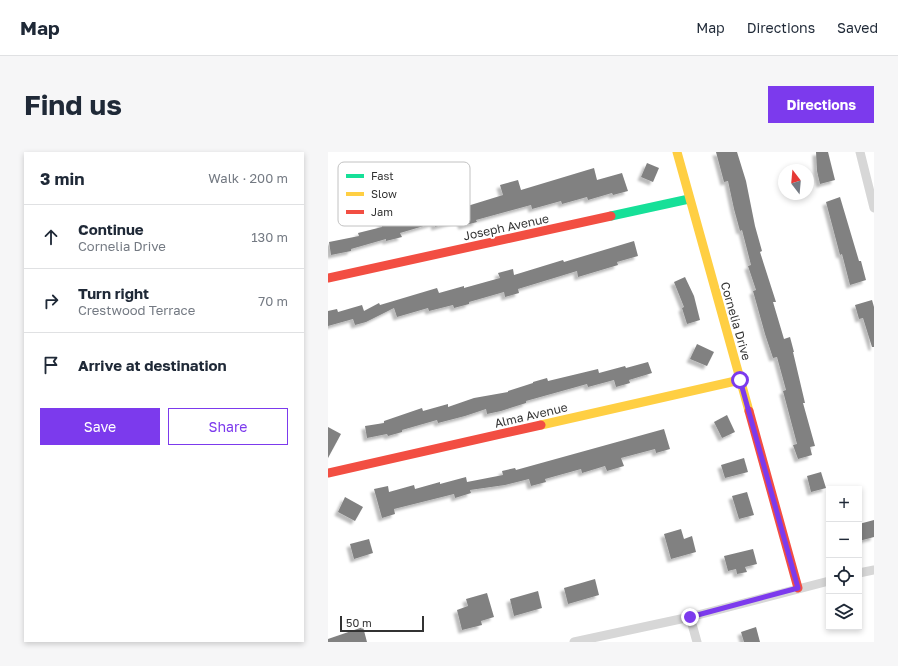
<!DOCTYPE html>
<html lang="en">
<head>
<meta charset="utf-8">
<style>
	body { margin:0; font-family:"Golos Text",sans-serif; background:#f6f6f7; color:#1f2937 }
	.controls { position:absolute; right:12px; bottom:12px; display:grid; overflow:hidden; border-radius:0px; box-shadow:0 2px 6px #0003 }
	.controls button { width:36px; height:36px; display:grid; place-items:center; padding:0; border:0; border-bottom:1px solid #e0e1e3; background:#fff; color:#1f2937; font:20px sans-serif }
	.compass { position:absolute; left:450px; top:12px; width:36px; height:36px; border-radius:50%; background:#fff; box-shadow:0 2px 6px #0003; rotate:344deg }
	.scale { position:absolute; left:12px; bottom:10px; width:84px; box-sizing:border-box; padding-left:4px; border:2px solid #333; border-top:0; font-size:11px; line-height:14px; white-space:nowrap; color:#333; -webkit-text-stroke:3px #fff; paint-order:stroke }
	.stop { position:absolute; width:12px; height:12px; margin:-9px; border:3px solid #7c3aed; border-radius:50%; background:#fff }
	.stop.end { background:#7c3aed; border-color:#fff; box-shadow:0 1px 4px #0008 }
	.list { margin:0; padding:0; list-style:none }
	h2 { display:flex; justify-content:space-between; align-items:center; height:52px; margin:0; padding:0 16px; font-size:17px }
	h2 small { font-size:13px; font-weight:400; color:#747a83 }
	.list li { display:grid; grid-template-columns:26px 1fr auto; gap:12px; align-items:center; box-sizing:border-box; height:64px; padding:0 16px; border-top:1px solid #e0e1e3 }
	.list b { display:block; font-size:15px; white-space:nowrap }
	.list p { margin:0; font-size:13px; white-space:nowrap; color:#747a83 }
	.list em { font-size:13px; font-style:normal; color:#747a83 }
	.actions { display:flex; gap:8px; padding:12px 16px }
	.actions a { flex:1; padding:9px 0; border:1px solid #7c3aed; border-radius:0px; text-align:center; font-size:14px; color:#7c3aed }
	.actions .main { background:#7c3aed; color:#fff }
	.icon { flex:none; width:22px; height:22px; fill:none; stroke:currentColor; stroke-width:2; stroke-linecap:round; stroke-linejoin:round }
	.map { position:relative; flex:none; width:546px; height:490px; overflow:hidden; border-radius:0px }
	header { display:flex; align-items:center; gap:24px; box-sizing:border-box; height:56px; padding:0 20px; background:#fff; border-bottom:1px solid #e0e1e3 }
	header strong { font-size:19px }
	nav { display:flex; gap:22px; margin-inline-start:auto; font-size:14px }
	.intro { display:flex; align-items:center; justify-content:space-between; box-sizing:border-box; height:96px; padding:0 24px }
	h1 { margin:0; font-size:28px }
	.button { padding:10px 18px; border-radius:0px; background:#7c3aed; color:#fff; font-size:14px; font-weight:700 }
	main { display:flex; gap:24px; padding:0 24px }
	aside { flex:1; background:#fff; border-radius:0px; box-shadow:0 2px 6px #0003 }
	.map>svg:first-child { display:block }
</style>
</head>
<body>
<header>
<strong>Map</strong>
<nav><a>Map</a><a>Directions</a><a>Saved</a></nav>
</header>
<div class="intro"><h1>Find us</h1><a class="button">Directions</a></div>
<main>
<aside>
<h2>3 min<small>Walk · 200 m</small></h2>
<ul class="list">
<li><svg class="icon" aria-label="ahead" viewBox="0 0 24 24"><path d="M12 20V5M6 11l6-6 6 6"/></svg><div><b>Continue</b><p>Cornelia Drive</p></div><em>130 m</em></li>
<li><svg class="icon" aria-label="right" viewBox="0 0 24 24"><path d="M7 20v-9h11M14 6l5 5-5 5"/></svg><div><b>Turn right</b><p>Crestwood Terrace</p></div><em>70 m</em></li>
<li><svg class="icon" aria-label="arrive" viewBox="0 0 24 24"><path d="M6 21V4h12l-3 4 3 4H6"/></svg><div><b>Arrive at destination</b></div></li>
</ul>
<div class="actions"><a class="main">Save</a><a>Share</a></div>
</aside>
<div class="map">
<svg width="546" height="490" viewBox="0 0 546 490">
	<defs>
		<filter id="shadow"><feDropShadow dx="-3.5" dy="3.5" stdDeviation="1" flood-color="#0004"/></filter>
	</defs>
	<rect width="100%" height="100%" fill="#fff"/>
	<!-- building -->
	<g fill="#818181" filter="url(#shadow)">
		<polygon points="388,0 409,0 418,29 427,74 434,99 432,100 448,150 445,150 456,187 462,185 466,200 465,200 477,251 475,251 487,294 482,295 484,303 470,307 465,293 469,292 455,239 458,238 449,205 445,206 437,182 425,139 428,138 420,114 423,113 414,78 412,79 406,57 400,29 396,30"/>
		<polygon points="488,0 500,0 507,28 492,32 489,19"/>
		<polygon points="319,11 331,16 325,30 313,25"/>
		<polygon points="266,16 269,28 294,21 300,39 285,43 284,41 260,48 259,45 234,52 233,49 204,57 203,53 148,68 149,70 134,74 132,68 107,75 106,71 72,81 74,85 58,89 58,87 23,97 23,99 3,103 1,90 31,84 30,81 54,75 53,71 74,65 73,64 79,62 76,53 89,49 92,62 118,55 120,60 175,43 172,33 190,28 193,38"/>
		<polygon points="512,45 531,109 533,109 538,128 522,133 514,102 512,103 498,50"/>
		<polygon points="306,89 310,104 289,110 290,113 250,125 249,119 190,137 191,141 177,145 176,140 141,150 141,152 126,156 125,153 101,159 100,156 69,165 66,156 38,170 27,173 25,167 0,174 0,159 9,157 10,160 34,153 36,159 51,151 52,153 109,136 111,141 136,134 136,136 172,126 170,121 185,117 186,123 235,108 236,110"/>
		<polygon points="357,125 366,144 372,168 359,172 354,156 356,155 346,130"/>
		<polygon points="544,148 546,155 546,195 544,195 535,166 531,167 527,153"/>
		<polygon points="369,192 386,200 379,214 362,207"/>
		<polygon points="320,210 324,221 301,228 302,231 288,235 286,228 260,235 259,232 198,249 198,251 173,259 159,262 158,257 137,264 110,271 109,268 74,278 74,280 60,284 59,282 39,286 37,274 56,271 56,269 94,256 95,259 120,252 120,255 146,246 180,240 180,239 205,231 205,230 219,226 220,229 270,217 271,221 297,214 298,216"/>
		<polygon points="399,263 407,280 394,286 386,270"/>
		<polygon points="0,275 13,282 0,306"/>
		<polygon points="336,277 342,297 328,301 327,297 293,306 296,314 279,319 277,314 254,321 253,317 217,327 218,330 203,334 201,327 177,333 142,338 143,341 127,346 126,342 66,357 67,362 54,366 46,337 60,334 61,340 86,333 87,337 112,330 112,332 138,325 139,330 175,323 174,319 187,316 188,318"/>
		<polygon points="416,306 420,320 397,326 393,313"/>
		<polygon points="493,320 498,336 483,340 479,324"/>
		<polygon points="419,340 426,363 411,367 404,344"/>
		<polygon points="17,345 35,355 27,369 10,360"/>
		<polygon points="546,368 546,385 531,389 531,372"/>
		<polygon points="353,377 356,387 364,384 368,400 343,407 336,382"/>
		<polygon points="41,387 45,401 26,407 22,392"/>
		<polygon points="425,397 429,412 417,415 419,420 409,422 408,417 400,419 396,404"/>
		<polygon points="267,427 271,443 240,452 236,436"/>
		<polygon points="210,439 214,456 186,464 182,447"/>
		<polygon points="159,441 166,465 153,469 154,473 134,478 129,458 140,454 138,447"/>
		<polygon points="35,475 39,490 0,490 0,487"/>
		<polygon points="428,475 432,490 416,490 413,480"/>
	</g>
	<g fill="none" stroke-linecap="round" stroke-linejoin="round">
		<!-- street -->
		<g stroke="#d7d7d7" stroke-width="9">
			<polyline points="532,0 546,56"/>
			<polyline points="531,421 546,418"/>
			<polyline points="362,465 369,490"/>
			<polyline points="246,490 362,465 501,429"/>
		</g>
		<!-- fast -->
		<polyline stroke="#16e098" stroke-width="9" points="283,64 361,47"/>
		<!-- slow -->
		<g stroke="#ffcf43" stroke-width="9">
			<polyline points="349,0 421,259"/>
			<polyline points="213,273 412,228"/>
		</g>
		<!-- jam -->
		<g stroke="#f24e42" stroke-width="9">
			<polyline points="0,126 283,64"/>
			<polyline points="421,259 470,436"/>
			<polyline points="0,321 213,273"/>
		</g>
	</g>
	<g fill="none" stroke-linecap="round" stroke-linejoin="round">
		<!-- route -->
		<polyline stroke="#7c3aed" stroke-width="5" points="362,465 470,436 412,228"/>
	</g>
	<g text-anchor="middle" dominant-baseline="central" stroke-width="4" stroke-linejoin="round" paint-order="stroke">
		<!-- street labels -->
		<g font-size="12" fill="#333" stroke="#fff">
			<text transform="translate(178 75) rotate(-12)">Joseph Avenue</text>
			<text transform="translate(408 169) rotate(74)">Cornelia Drive</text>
			<text transform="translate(203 263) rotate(-13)">Alma Avenue</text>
		</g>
	</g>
	<!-- legend -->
	<rect x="10" y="10" width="132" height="64" rx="6" fill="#fff" stroke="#c2c2c2" stroke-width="1"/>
	<rect x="18" y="22" width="18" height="4" fill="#16e098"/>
	<rect x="18" y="40" width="18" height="4" fill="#ffcf43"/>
	<rect x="18" y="58" width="18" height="4" fill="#f24e42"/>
	<g font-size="11" fill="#333">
		<text x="43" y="28">Fast</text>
		<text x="43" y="46">Slow</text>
		<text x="43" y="64">Jam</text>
	</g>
</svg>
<div class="controls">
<button>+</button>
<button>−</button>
<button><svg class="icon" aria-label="locate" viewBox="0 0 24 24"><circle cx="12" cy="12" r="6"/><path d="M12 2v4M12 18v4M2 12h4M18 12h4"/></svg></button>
<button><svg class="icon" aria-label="layers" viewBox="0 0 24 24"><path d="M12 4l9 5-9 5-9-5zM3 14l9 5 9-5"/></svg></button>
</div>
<svg class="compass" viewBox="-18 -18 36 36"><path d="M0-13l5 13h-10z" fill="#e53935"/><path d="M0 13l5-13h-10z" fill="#747a83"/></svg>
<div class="scale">50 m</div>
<div class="stop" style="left:412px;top:228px"></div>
<div class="stop end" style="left:362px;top:465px"></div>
</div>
</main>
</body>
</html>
